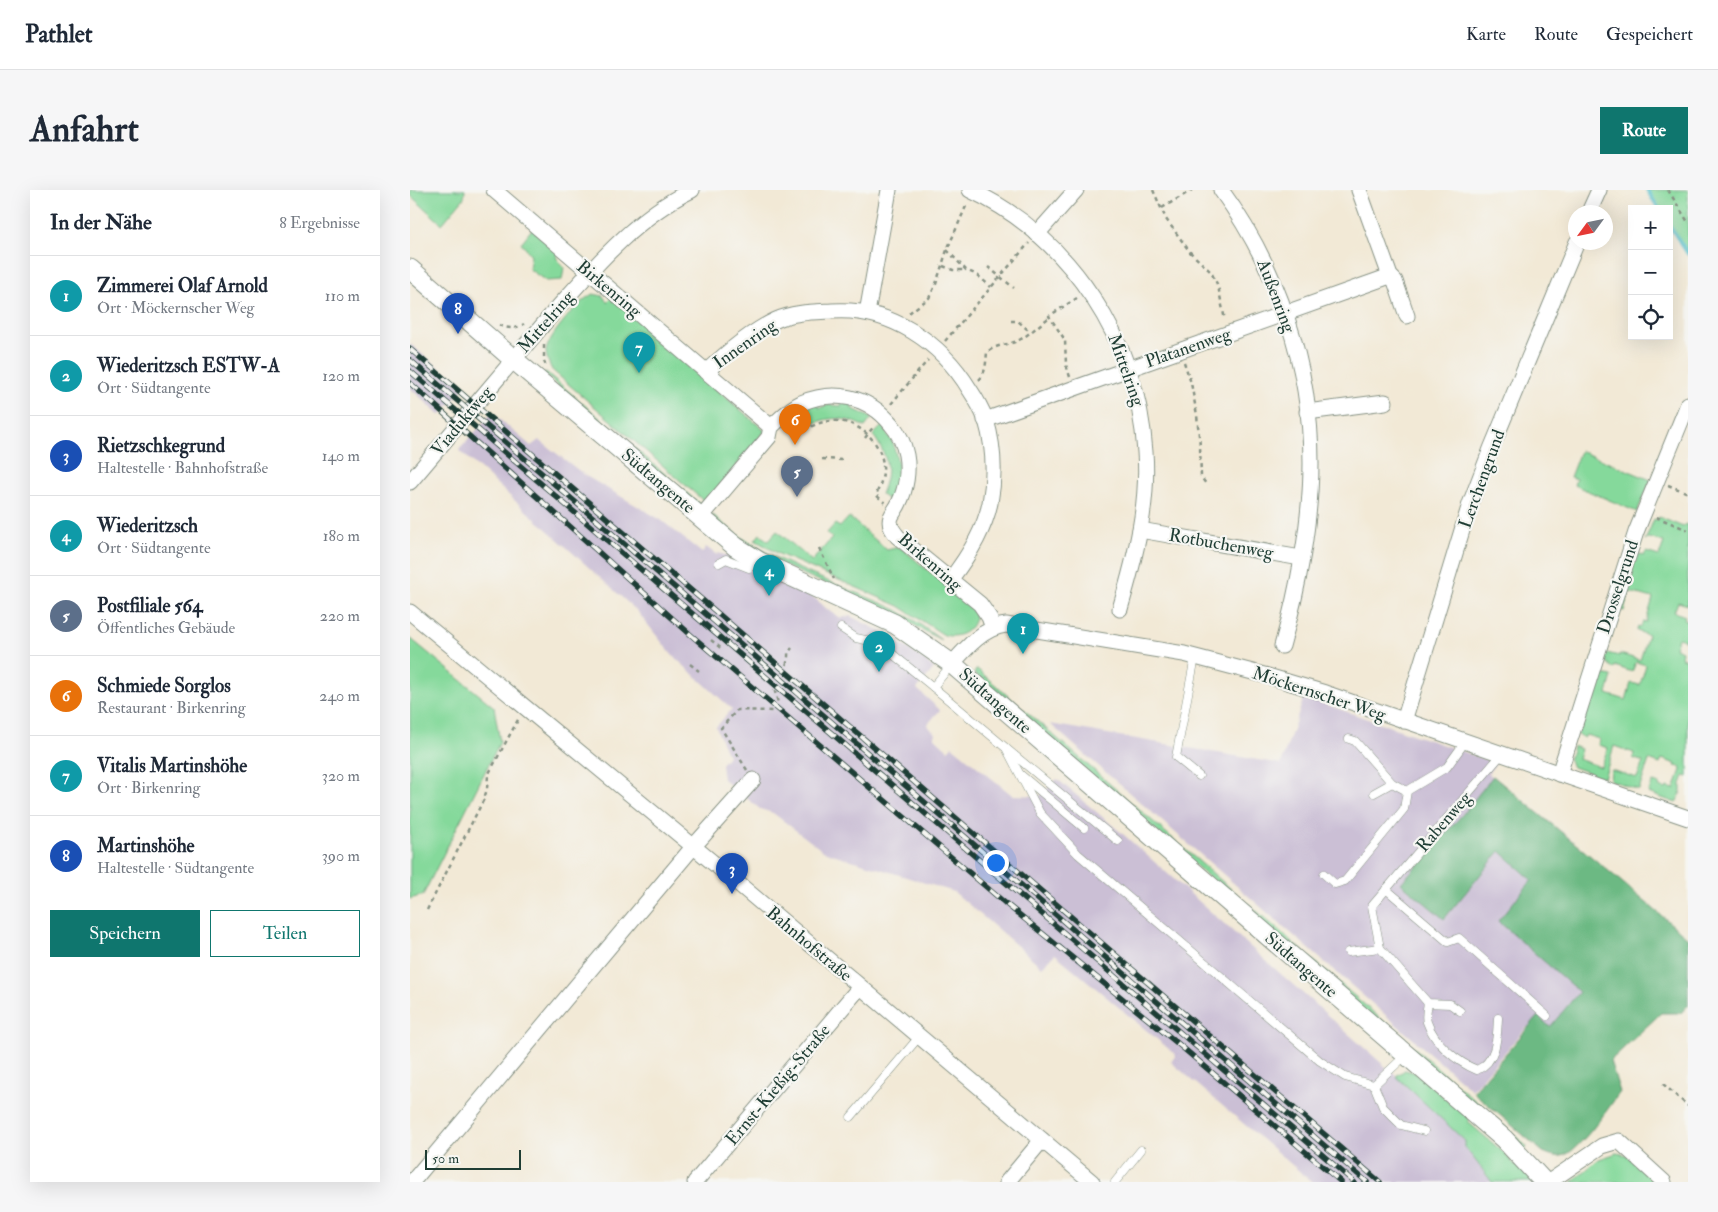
<!DOCTYPE html>
<html lang="de">
<head>
<meta charset="utf-8">
<style>
	body { margin:0; font-family:"IM FELL Double Pica",serif; background:#f6f6f7; color:#1f2937 }
	.controls { position:absolute; right:15px; top:15px; display:grid; overflow:hidden; border-radius:0px; box-shadow:0 5px 20px #0002 }
	.controls button { width:45px; height:45px; display:grid; place-items:center; padding:0; border:0; border-bottom:1px solid #e0e1e3; background:#fff; color:#1f2937; font:25px sans-serif }
	.compass { position:absolute; left:1158px; top:15px; width:45px; height:45px; border-radius:50%; background:#fff; box-shadow:0 5px 20px #0002; rotate:237deg }
	.scale { position:absolute; left:15px; bottom:12px; width:96px; box-sizing:border-box; padding-left:5px; border:2px solid #1f3d34; border-top:0; font-size:14px; line-height:18px; white-space:nowrap; color:#1f3d34; -webkit-text-stroke:4px #f6f6f2; paint-order:stroke }
	.you { position:absolute; left:585px; top:672px; width:18px; height:18px; margin:-12px; border:4px solid #fff; border-radius:50%; background:#1a73e8; box-shadow:0 0 0 8px #1a73e833 }
	.badge { display:grid; place-items:center; width:32px; height:32px; border-radius:50%; background:#0f766e; color:#fff; font-size:16px; font-weight:700 }
	.pin { position:absolute; translate:-50% -41px; filter:drop-shadow(0 1px 2px #0008) }
	.pin::after { content:''; position:absolute; top:26px; width:18px; height:15px; background:inherit; clip-path:polygon(0 0,100% 0,50% 100%) }
	.list { margin:0; padding:0; list-style:none }
	h2 { display:flex; justify-content:space-between; align-items:center; height:65px; margin:0; padding:0 20px; font-size:21px }
	h2 small { font-size:16px; font-weight:400; color:#747a83 }
	.list li { display:grid; grid-template-columns:32px 1fr auto; gap:15px; align-items:center; box-sizing:border-box; height:80px; padding:0 20px; border-top:1px solid #e0e1e3 }
	.list b { display:block; font-size:19px; white-space:nowrap }
	.list p { margin:0; font-size:16px; white-space:nowrap; color:#747a83 }
	.list em { font-size:16px; font-style:normal; color:#747a83 }
	.actions { display:flex; gap:10px; padding:15px 20px }
	.actions a { flex:1; padding:11px 0; border:1px solid #0f766e; border-radius:0px; text-align:center; font-size:18px; color:#0f766e }
	.actions .main { background:#0f766e; color:#fff }
	.icon { flex:none; width:28px; height:28px; fill:none; stroke:currentColor; stroke-width:2; stroke-linecap:round; stroke-linejoin:round }
	.map { position:relative; flex:none; width:1278px; height:992px; overflow:hidden; border-radius:0px }
	header { display:flex; align-items:center; gap:30px; box-sizing:border-box; height:70px; padding:0 25px; background:#fff; border-bottom:1px solid #e0e1e3 }
	header strong { font-size:24px }
	nav { display:flex; gap:28px; margin-inline-start:auto; font-size:18px }
	.intro { display:flex; align-items:center; justify-content:space-between; box-sizing:border-box; height:120px; padding:0 30px }
	h1 { margin:0; font-size:35px }
	.button { padding:12px 22px; border-radius:0px; background:#0f766e; color:#fff; font-size:18px; font-weight:700 }
	main { display:flex; gap:30px; padding:0 30px }
	aside { flex:1; background:#fff; border-radius:0px; box-shadow:0 5px 20px #0002 }
	.map>svg:first-child { display:block }
</style>
</head>
<body>
<header>
<strong>Pathlet</strong>
<nav><a>Karte</a><a>Route</a><a>Gespeichert</a></nav>
</header>
<div class="intro"><h1>Anfahrt</h1><a class="button">Route</a></div>
<main>
<aside>
<h2>In der Nähe<small>8 Ergebnisse</small></h2>
<ul class="list">
<li><span class="badge" style="background:#0f9aa8">1</span><div><b>Zimmerei Olaf Arnold</b><p>Ort · Möckernscher Weg</p></div><em>110 m</em></li>
<li><span class="badge" style="background:#0f9aa8">2</span><div><b>Wiederitzsch ESTW-A</b><p>Ort · Südtangente</p></div><em>120 m</em></li>
<li><span class="badge" style="background:#1a4fb4">3</span><div><b>Rietzschkegrund</b><p>Haltestelle · Bahnhofstraße</p></div><em>140 m</em></li>
<li><span class="badge" style="background:#0f9aa8">4</span><div><b>Wiederitzsch</b><p>Ort · Südtangente</p></div><em>180 m</em></li>
<li><span class="badge" style="background:#5c6f8a">5</span><div><b>Postfiliale 564</b><p>Öffentliches Gebäude</p></div><em>220 m</em></li>
<li><span class="badge" style="background:#e8710a">6</span><div><b>Schmiede Sorglos</b><p>Restaurant · Birkenring</p></div><em>240 m</em></li>
<li><span class="badge" style="background:#0f9aa8">7</span><div><b>Vitalis Martinshöhe</b><p>Ort · Birkenring</p></div><em>320 m</em></li>
<li><span class="badge" style="background:#1a4fb4">8</span><div><b>Martinshöhe</b><p>Haltestelle · Südtangente</p></div><em>390 m</em></li>
</ul>
<div class="actions"><a class="main">Speichern</a><a>Teilen</a></div>
</aside>
<div class="map">
<svg width="1278" height="992" viewBox="0 0 1278 992">
	<rect width="100%" height="100%" fill="#f6f6f2"/>
	<filter id="ink" filterUnits="userSpaceOnUse"><feTurbulence type="fractalNoise" baseFrequency=".02" numOctaves="2"/><feDisplacementMap in="SourceGraphic" scale="10" xChannelSelector="R" yChannelSelector="G"/><feConvolveMatrix kernelMatrix="1 2 1 2 8 2 1 2 1" color-interpolation-filters="sRGB"/></filter>
	<filter id="wash" filterUnits="userSpaceOnUse"><feTurbulence type="fractalNoise" baseFrequency=".0096" numOctaves="4" result="noise"/><feDisplacementMap in="SourceGraphic" scale="20" xChannelSelector="R" yChannelSelector="G"/><feGaussianBlur stdDeviation="1.12" result="paint"/><feColorMatrix in="noise" values="0 0 0 0 0 0 0 0 0 0 0 0 0 0 0 0 0 1.4 0 .05"/><feComposite in="paint" operator="in"/></filter>
	<g filter="url(#wash)">
		<rect width="100%" height="100%" fill="#f2e9d6"/>
		<!-- industrial -->
		<g fill="#cbbfd5">
			<polygon points="0,154 54,198 30,225 0,198"/>
			<polygon points="82,223 121,256 129,250 176,286 251,330 292,363 296,357 307,365 308,363 335,371 407,410 417,419 431,428 440,426 470,441 500,460 524,478 507,499 530,520 517,535 526,544 524,547 538,560 542,556 602,605 630,606 647,589 714,645 986,886 1055,951 1055,957 1082,992 902,992 761,872 766,865 645,764 632,777 544,702 413,661 363,623 350,619 313,589 311,574 318,566 306,537 322,519 262,465 227,421 49,260"/>
			<polygon points="894,507 1086,573 1078,583 1163,651 1188,809 1143,860 1117,837 1062,900 640,534 871,574"/>
		</g>
		<!-- green -->
		<g fill="#85d99b" stroke="#528b68">
			<polygon points="0,0 55,0 54,8 32,34 0,5"/>
			<polygon points="1237,0 1278,0 1278,64 1259,35 1259,19 1249,19"/>
			<polygon points="122,39 149,63 146,67 154,78 152,90 136,91 119,79 121,65 111,53"/>
			<path d="M183 104 193 106 197 112 201 108 241 142 239 145 253 157 255 155 355 241 296 313 142 180C139 174 136 167 136 161 138 146 170 109 183 104Z"/>
			<polygon points="136,182 292,316 288,316 133,183"/>
			<path d="M432 212 442 214 441 218 462 228 455 237C431 225 416 226 392 239L384 228 399 220 398 216 407 213 409 218 419 215 431 216Z"/>
			<path d="M472 236 483 253 488 273 489 294 481 312 471 304C481 280 478 266 463 245Z"/>
			<polygon points="1170,261 1241,290 1227,322 1164,295 1166,289 1160,287"/>
			<path d="M302 324C352 371 425 392 487 420L508 433 531 450 481 422 361 370 305 331Z"/>
			<path d="M439 327 477 360 489 357 494 360 561 418 565 426C564 441 548 449 534 445L489 416 369 364 345 350 350 344 358 351 367 341 402 371 422 348 417 343 425 334 430 337Z"/>
			<polygon points="1249,327 1273,337 1275,334 1278,335 1278,415 1268,412 1264,422 1275,426 1274,430 1278,431 1278,451 1268,448 1265,458 1272,461 1271,468 1278,470 1278,587 1274,586 1271,594 1271,602 1266,613 1238,603 1243,592 1250,594 1249,597 1256,599 1257,597 1264,599 1271,580 1270,577 1265,576 1266,574 1252,569 1250,574 1239,570 1229,600 1200,590 1201,580 1227,588 1233,572 1223,568 1224,563 1204,556 1194,588 1163,577 1159,570 1163,556 1171,559 1168,569 1191,577 1198,558 1188,555 1189,549 1176,545 1174,548 1167,544 1187,483 1202,486 1197,504 1216,510 1221,493 1230,495 1236,475 1226,472 1222,482 1205,476 1204,479 1191,467 1193,462 1209,466 1210,464 1230,470 1238,445 1227,441 1228,436 1231,437 1233,431 1236,432 1243,408 1219,402 1214,421 1205,419 1224,363 1234,366 1236,362 1249,366 1254,352 1239,348 1235,351 1244,329 1247,330"/>
			<polygon points="0,448 84,517 90,552 13,705 0,709"/>
			<polygon points="567,479 1099,940 1117,957 1114,961 564,483"/>
			<polygon points="995,880 1006,883 1060,929 1058,932 1093,962 1105,975 1108,973 1123,992 1082,992 1055,957 1055,951 986,886"/>
			<polygon points="1207,963 1217,965 1247,992 1162,992 1189,969"/>
		</g>
		<!-- forest -->
		<path fill="#6cb983" stroke="#467b5c" d="M1083 586 1194 677 1278 748V815L1271 823H1251L1200 871 1210 902C1200 916 1168 963 1152 966 1145 967 1140 965 1133 962L1063 902 1128 826 1140 837 1169 802 1088 731 1122 690 1090 661 1034 729 991 693 1053 624Z"/>
		<g fill="none" stroke-linecap="round" stroke-linejoin="round">
			<!-- stream -->
			<g stroke="#52bfcc" stroke-width="4">
				<polyline points="1237,0 1249,19"/>
				<polyline points="1259,35 1278,64"/>
			</g>
		</g>
	</g>
	<g filter="url(#ink)">
		<g fill="none" stroke-linecap="round" stroke-linejoin="round">
			<defs>
				<g id="service">
					<polyline points="309,373 316,369 339,378 345,369"/>
					<polyline points="431,438 446,448 469,453 523,497"/>
					<polyline points="785,467 766,567 789,586"/>
					<polyline points="542,474 523,497 596,558 630,623 668,664 910,871 935,887 964,895 973,917 991,935 1014,941"/>
					<polyline points="939,549 945,551 982,593"/>
					<polyline points="598,560 708,651"/>
					<polyline points="611,585 674,638"/>
					<polyline points="964,603 982,593 997,601"/>
					<polyline points="914,684 925,694 935,691 994,619 997,601 1037,577 1055,552"/>
					<polyline points="976,699 1038,752 1049,748 1137,826"/>
					<polyline points="938,762 970,758"/>
					<path d="M1018 813C1017 819 1015 826 1017 832 1024 853 1047 872 1067 880 1087 871 1087 848 1088 828"/>
					<polyline points="1050,821 1040,814 1018,813 970,758 962,716 1091,565"/>
					<polyline points="964,895 996,865"/>
					<polyline points="441,927 509,847"/>
					<polyline points="705,992 731,960"/>
				</g>
				<g id="minor">
					<polyline points="84,0 361,237"/>
					<path d="M560 0C661 47 728 152 735 262 739 315 725 368 710 419"/>
					<path d="M811 0C868 78 901 176 901 273 901 332 888 400 872 456"/>
					<polyline points="949,0 980,86 985,91 997,126"/>
					<polyline points="1179,22 1189,0"/>
					<polyline points="627,44 666,0"/>
					<polyline points="457,123 479,0"/>
					<path d="M296 182C317 162 340 142 366 130 383 122 404 122 422 121 480 117 531 152 560 200 566 209 572 220 576 230 584 257 585 286 580 313 574 342 558 367 540 390"/>
					<polyline points="897,222 975,212"/>
					<polyline points="575,230 980,86"/>
					<path d="M0 292C48 236 95 179 143 123 183 78 227 26 282 0"/>
					<path d="M291 327 359 247 361 237C370 229 380 218 391 213 424 199 458 206 481 234 488 242 494 254 496 265 499 281 496 299 489 313 487 318 483 322 481 327 478 335 483 341 488 347L570 414 579 427 583 438"/>
					<polyline points="730,340 891,368"/>
					<polyline points="0,422 330,695 682,992"/>
					<path d="M542 474C556 458 574 437 596 435L774 464 854 485 915 503 1278 628"/>
					<polyline points="994,531 1060,314 1081,259 1167,52"/>
					<polyline points="1149,584 1226,342 1278,214"/>
					<polyline points="2,992 283,657 343,590"/>
					<polyline points="285,992 450,797"/>
					<polyline points="597,992 632,950"/>
					<polyline points="1139,992 1192,956 1209,951 1254,992"/>
				</g>
				<polyline id="tertiary" points="0,79 103,169 326,357 350,372 485,434 542,474 1094,949 1134,992"/>
			</defs>
			<!-- service casing -->
			<use href="#service" stroke="#889385" stroke-width="9"/>
			<!-- minor casing -->
			<use href="#minor" stroke="#889385" stroke-width="17"/>
			<!-- tertiary casing -->
			<use href="#tertiary" stroke="#889385" stroke-width="21"/>
			<!-- path -->
			<g stroke="#889385" stroke-width="2.5" stroke-dasharray="4 4" stroke-linecap="butt">
				<polyline points="743,0 756,29 780,62 801,82 808,96 815,130"/>
				<polyline points="1258,0 1278,32"/>
				<polyline points="752,18 782,0"/>
				<polyline points="537,60 556,80 567,85 581,97"/>
				<polyline points="533,76 543,80 556,80"/>
				<polyline points="578,77 604,98"/>
				<polyline points="499,123 519,108 526,94 537,60 557,14"/>
				<polyline points="601,131 608,131 617,139 621,141"/>
				<path d="M89 135C98 139 106 139 114 134"/>
				<polyline points="535,151 619,53"/>
				<polyline points="134,155 134,171 136,176"/>
				<polyline points="774,172 781,193 787,225 790,256 791,287 796,294"/>
				<polyline points="660,187 656,175 655,150 639,126 667,108"/>
				<path d="M569 190C576 183 576 172 577 162 589 153 599 156 611 149 621 143 630 134 640 127"/>
				<polyline points="481,214 518,170"/>
				<path d="M383 235 389 243C400 237 410 231 422 231 446 229 471 250 473 275 474 286 470 295 466 305L475 313"/>
				<polyline points="455,248 464,236"/>
				<polyline points="412,269 434,270"/>
				<polyline points="1258,295 1278,303"/>
				<polyline points="1246,327 1278,340"/>
				<polyline points="409,358 424,389"/>
				<polyline points="301,450 313,460"/>
				<polyline points="280,474 289,481"/>
				<path d="M337 580 311 538 327 520 362 521 368 513 364 498C371 490 379 473 378 463L382 458"/>
				<polyline points="17,720 74,609 77,599 78,585 109,528"/>
				<polyline points="1253,894 1278,916"/>
			</g>
			<!-- service -->
			<use href="#service" stroke="#fff" stroke-width="8"/>
			<!-- minor -->
			<use href="#minor" stroke="#fff" stroke-width="15"/>
			<!-- tertiary -->
			<use href="#tertiary" stroke="#fff" stroke-width="19"/>
			<defs>
				<g id="rail">
					<polyline points="0,159 970,992"/>
					<polyline points="0,170 957,992"/>
					<polyline points="0,181 944,992"/>
					<polyline points="0,193 281,445 595,713 766,852 931,992"/>
				</g>
			</defs>
			<!-- rail casing -->
			<use href="#rail" stroke="#1f3d34" stroke-width="5.5"/>
			<!-- rail -->
			<use href="#rail" stroke="#f6f6f2" stroke-width="4" stroke-dasharray="11" stroke-linecap="butt"/>
		</g>
	</g>
	<g text-anchor="middle" dominant-baseline="central" stroke-width="4.5" stroke-linejoin="round" paint-order="stroke">
		<!-- street labels -->
		<g font-size="18" fill="#1f3d34" stroke="#f6f6f2">
			<text transform="translate(199 99) rotate(40)">Birkenring</text>
			<text transform="translate(866 106) rotate(69)">Außenring</text>
			<text transform="translate(136 132) rotate(-49)">Mittelring</text>
			<text transform="translate(335 154) rotate(-35)">Innenring</text>
			<text transform="translate(778 158) rotate(-19)">Platanenweg</text>
			<text transform="translate(716 180) rotate(70)">Mittelring</text>
			<text transform="translate(52 231) rotate(-50)">Viaduktweg</text>
			<text transform="translate(1072 289) rotate(-70)">Lerchengrund</text>
			<text transform="translate(248 291) rotate(40)">Südtangente</text>
			<text transform="translate(811 354) rotate(10)">Rotbuchenweg</text>
			<text transform="translate(520 372) rotate(41)">Birkenring</text>
			<text transform="translate(1208 397) rotate(-72)">Drosselgrund</text>
			<text transform="translate(909 504) rotate(18)">Möckernscher Weg</text>
			<text transform="translate(585 511) rotate(41)">Südtangente</text>
			<text transform="translate(1034 632) rotate(-49)">Rabenweg</text>
			<text transform="translate(399 754) rotate(40)">Bahnhofstraße</text>
			<text transform="translate(891 775) rotate(41)">Südtangente</text>
			<text transform="translate(368 895) rotate(-50)">Ernst-Kießig-Straße</text>
		</g>
	</g>
</svg>
<div class="controls">
<button>+</button>
<button>−</button>
<button><svg class="icon" aria-label="locate" viewBox="0 0 24 24"><circle cx="12" cy="12" r="6"/><path d="M12 2v4M12 18v4M2 12h4M18 12h4"/></svg></button>
</div>
<svg class="compass" viewBox="-18 -18 36 36"><path d="M0-13l5 13h-10z" fill="#e53935"/><path d="M0 13l5-13h-10z" fill="#747a83"/></svg>
<div class="scale">50 m</div>
<div class="you"></div>
<div class="pin badge" style="left:613px;top:464px;background:#0f9aa8">1</div>
<div class="pin badge" style="left:469px;top:482px;background:#0f9aa8">2</div>
<div class="pin badge" style="left:322px;top:704px;background:#1a4fb4">3</div>
<div class="pin badge" style="left:359px;top:406px;background:#0f9aa8">4</div>
<div class="pin badge" style="left:387px;top:307px;background:#5c6f8a">5</div>
<div class="pin badge" style="left:385px;top:255px;background:#e8710a">6</div>
<div class="pin badge" style="left:229px;top:183px;background:#0f9aa8">7</div>
<div class="pin badge" style="left:48px;top:144px;background:#1a4fb4">8</div>
</div>
</main>
</body>
</html>
